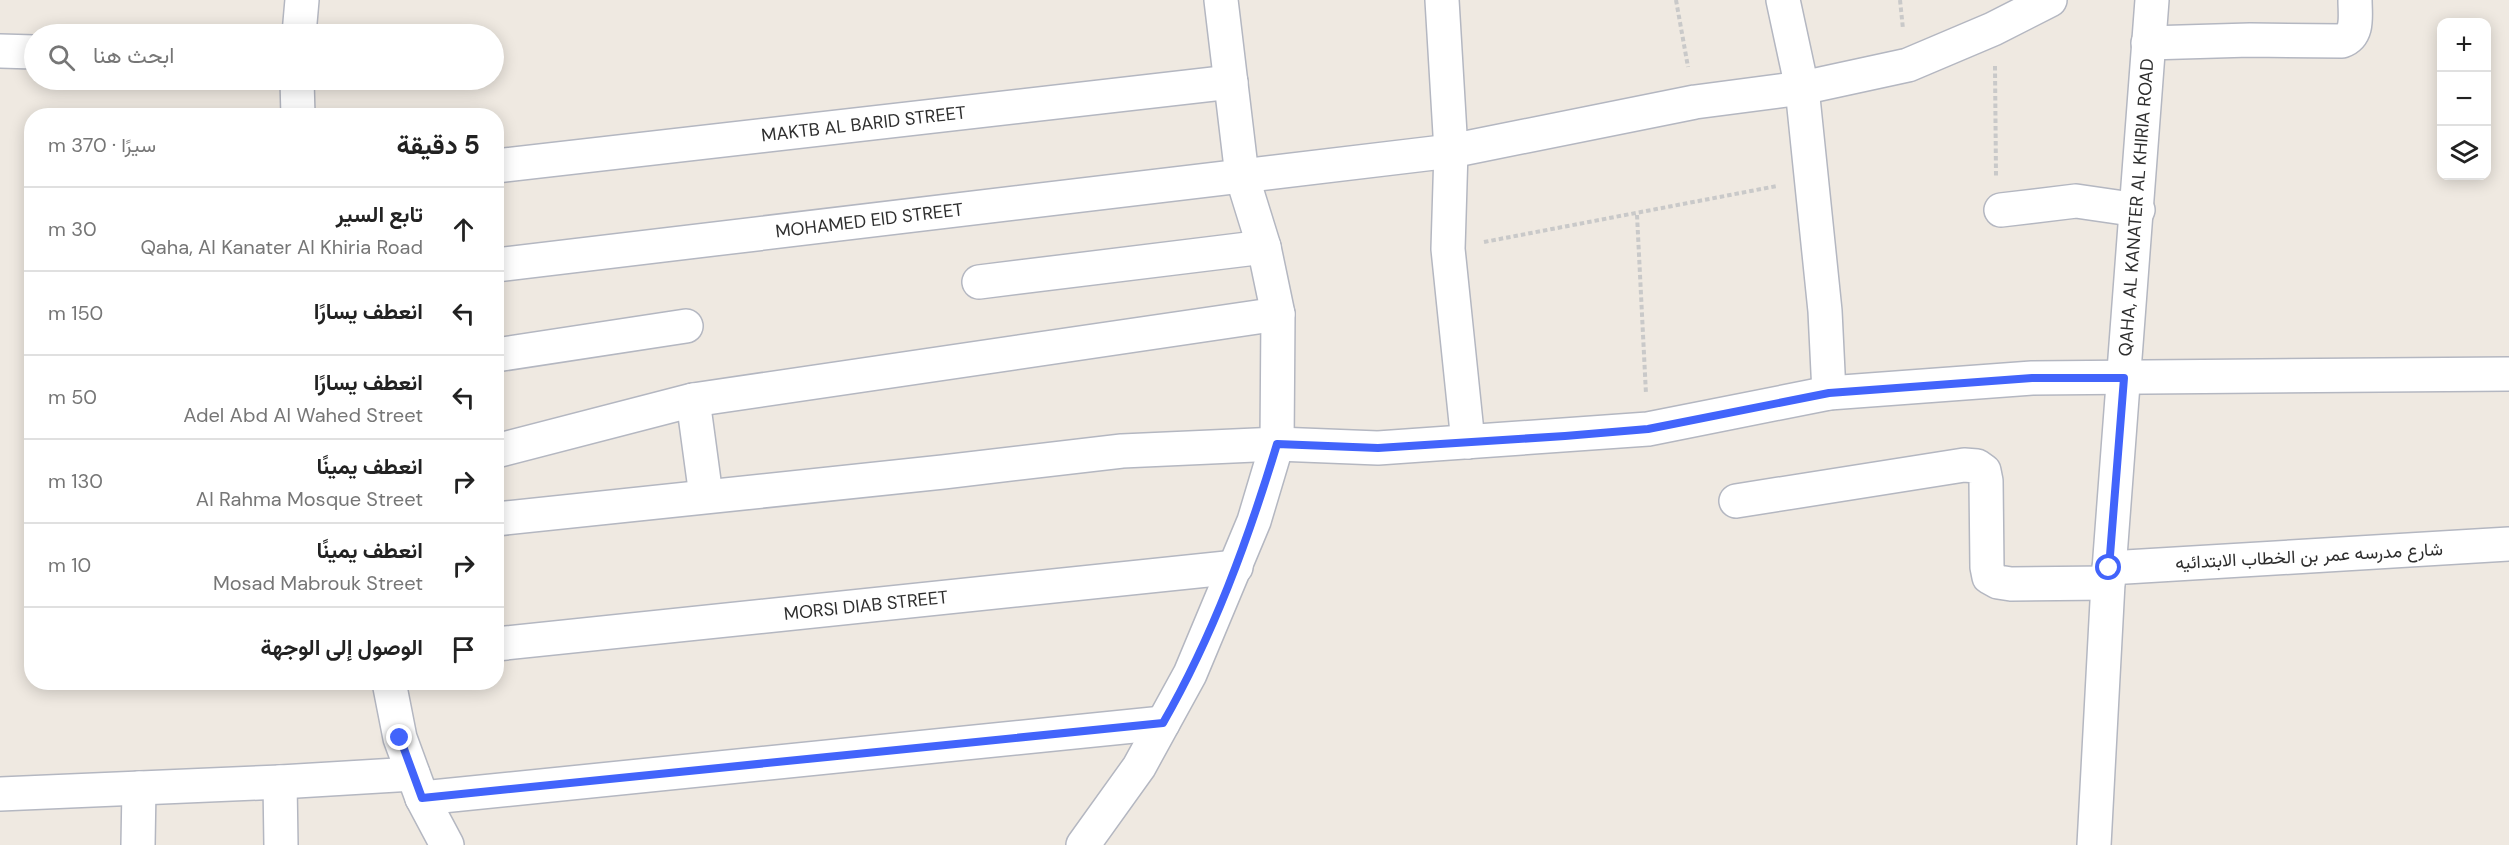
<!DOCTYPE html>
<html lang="ar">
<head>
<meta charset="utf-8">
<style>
	body { margin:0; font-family:"DM Sans",Vazirmatn,sans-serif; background:#f2f2f2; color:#222; direction:rtl }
	.controls { position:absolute; right:18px; top:18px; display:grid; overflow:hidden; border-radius:12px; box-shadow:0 3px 15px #0003 }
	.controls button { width:54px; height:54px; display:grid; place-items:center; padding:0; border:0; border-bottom:2px solid #e0e0e0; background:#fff; color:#222; font:30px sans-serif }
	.stop { position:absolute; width:18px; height:18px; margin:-14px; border:4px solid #4264fb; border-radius:50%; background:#fff }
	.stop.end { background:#4264fb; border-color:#fff; box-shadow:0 2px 6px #0008 }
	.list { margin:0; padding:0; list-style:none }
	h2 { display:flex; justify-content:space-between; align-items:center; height:78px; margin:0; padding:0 24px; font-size:26px }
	h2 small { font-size:20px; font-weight:400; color:#767676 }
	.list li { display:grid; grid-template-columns:39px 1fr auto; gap:18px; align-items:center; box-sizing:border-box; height:84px; padding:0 24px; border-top:2px solid #e0e0e0 }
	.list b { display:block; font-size:22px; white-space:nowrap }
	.list p { margin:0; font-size:20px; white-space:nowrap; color:#767676 }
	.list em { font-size:20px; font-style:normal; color:#767676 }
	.icon { flex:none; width:33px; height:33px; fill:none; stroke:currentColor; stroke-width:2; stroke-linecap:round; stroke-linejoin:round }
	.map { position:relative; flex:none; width:2509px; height:845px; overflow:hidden; direction:ltr }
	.search { position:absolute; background:#fff; box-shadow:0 3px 15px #0003; left:24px; top:24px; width:480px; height:66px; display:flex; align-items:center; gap:15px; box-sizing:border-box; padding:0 21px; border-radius:33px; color:#767676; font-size:22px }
	.panel { position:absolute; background:#fff; box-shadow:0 3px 15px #0003; left:24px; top:108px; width:480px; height:582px; border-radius:24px; direction:rtl }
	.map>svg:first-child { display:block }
</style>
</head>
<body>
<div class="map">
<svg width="2509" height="845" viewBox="0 0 2509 845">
	<rect width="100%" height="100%" fill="#efe9e1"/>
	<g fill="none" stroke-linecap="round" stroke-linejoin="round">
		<defs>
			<g id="street">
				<polyline points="1442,0 1451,151 1448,249 1468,442"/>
				<polyline points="1783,0 1802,88 1825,311 1829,393"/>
				<polyline points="299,34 302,0"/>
				<path d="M2148 43 2250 40 2342 41C2359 35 2355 16 2355 0"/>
				<polyline points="0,51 34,52"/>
				<polyline points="297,80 298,116"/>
				<path id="s1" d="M496 166 1231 82"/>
				<polyline points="2001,210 2076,201 2138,210"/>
				<path id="s2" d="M496 265 1451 151 1695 102 1802 88 1908 65 1993 29 2050 0"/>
				<polyline points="979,282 1264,247"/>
				<polyline points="496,355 686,326"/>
				<polyline points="693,400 706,496"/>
				<polyline points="496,451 693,400 1278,314"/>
				<polyline points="1736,501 1964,465 1977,466 1984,471 1986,481 1987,567 1989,577 1998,582 2011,584 2108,583"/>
				<polyline points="496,519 943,472 1122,451 1277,444 1378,448 1648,429 1829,393 2032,378 2509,374"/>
				<polyline points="2109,568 2509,544"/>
				<path id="s3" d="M496 644 1236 567"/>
				<polyline points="389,682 400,738 422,798 447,845"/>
				<polyline points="280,782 281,845"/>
				<polyline points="0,794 280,782 413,774"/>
				<polyline points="422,798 1163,723"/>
				<polyline points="138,845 139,788"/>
				<polyline points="1083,845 1139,767 1190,674 1254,521 1277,444 1278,314 1264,247 1242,176 1221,0"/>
			</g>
			<g id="secondary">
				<path id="s4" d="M2094 845 2108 583 2152 0"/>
			</g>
		</defs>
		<!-- street casing -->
		<use href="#street" stroke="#b4b7c1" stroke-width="36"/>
		<!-- secondary casing -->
		<use href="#secondary" stroke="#b4b7c1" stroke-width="36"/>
		<!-- path -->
		<g stroke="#c9c9c9" stroke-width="4" stroke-dasharray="4.5 3" stroke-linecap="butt">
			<polyline points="1676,0 1688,67"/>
			<polyline points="1900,0 1903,29"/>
			<polyline points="1995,66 1996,176"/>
			<polyline points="1637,215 1646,394"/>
			<polyline points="1484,242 1777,186"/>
		</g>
		<!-- street -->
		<use href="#street" stroke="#fff" stroke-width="33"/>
		<!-- secondary -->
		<use href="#secondary" stroke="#fff" stroke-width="33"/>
	</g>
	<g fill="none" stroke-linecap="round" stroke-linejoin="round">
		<!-- route -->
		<path stroke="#4264fb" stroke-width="8" d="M400 738 422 798 1163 723C1213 636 1248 540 1277 444L1378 448 1565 436 1648 429 1829 393 2032 378H2124L2109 568"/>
	</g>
	<g text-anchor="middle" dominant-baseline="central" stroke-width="6" stroke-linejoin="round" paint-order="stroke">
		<!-- street labels -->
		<g font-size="18" fill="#2e2e2e" stroke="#fff">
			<text stroke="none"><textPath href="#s1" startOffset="370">MAKTB AL BARID STREET</textPath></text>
			<text stroke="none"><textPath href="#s4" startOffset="639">QAHA, AL KANATER AL KHIRIA ROAD</textPath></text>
			<text stroke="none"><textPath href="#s2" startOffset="376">MOHAMED EID STREET</textPath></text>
			<text transform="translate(2309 556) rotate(-3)">شارع مدرسه عمر بن الخطاب الابتدائيه</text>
			<text stroke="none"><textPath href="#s3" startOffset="372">MORSI DIAB STREET</textPath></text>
		</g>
	</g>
</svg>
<div class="controls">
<button>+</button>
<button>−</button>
<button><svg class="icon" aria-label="layers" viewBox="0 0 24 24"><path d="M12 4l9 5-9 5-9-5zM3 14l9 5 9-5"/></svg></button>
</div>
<div class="stop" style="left:2109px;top:568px"></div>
<div class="stop end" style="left:400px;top:738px"></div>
<div class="search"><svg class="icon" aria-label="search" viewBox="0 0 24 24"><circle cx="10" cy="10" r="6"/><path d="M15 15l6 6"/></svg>ابحث هنا</div>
<section class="panel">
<h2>5 دقيقة<small>سيرًا · 370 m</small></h2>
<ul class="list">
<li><svg class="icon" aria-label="ahead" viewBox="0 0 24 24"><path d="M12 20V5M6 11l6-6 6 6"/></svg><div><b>تابع السير</b><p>Qaha, Al Kanater Al Khiria Road</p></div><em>30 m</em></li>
<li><svg class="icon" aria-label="left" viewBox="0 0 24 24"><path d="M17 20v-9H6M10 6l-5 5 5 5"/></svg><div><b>انعطف يسارًا</b></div><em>150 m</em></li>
<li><svg class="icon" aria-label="left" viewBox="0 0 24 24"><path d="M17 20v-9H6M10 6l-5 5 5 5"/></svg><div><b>انعطف يسارًا</b><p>Adel Abd Al Wahed Street</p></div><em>50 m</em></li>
<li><svg class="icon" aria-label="right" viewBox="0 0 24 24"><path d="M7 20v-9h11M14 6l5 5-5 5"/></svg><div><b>انعطف يمينًا</b><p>Al Rahma Mosque Street</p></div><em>130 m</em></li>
<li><svg class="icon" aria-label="right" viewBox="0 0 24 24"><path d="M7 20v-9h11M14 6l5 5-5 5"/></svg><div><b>انعطف يمينًا</b><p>Mosad Mabrouk Street</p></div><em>10 m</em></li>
<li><svg class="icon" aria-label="arrive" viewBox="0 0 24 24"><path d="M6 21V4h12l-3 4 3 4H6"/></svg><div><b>الوصول إلى الوجهة</b></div></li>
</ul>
</section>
</div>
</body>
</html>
